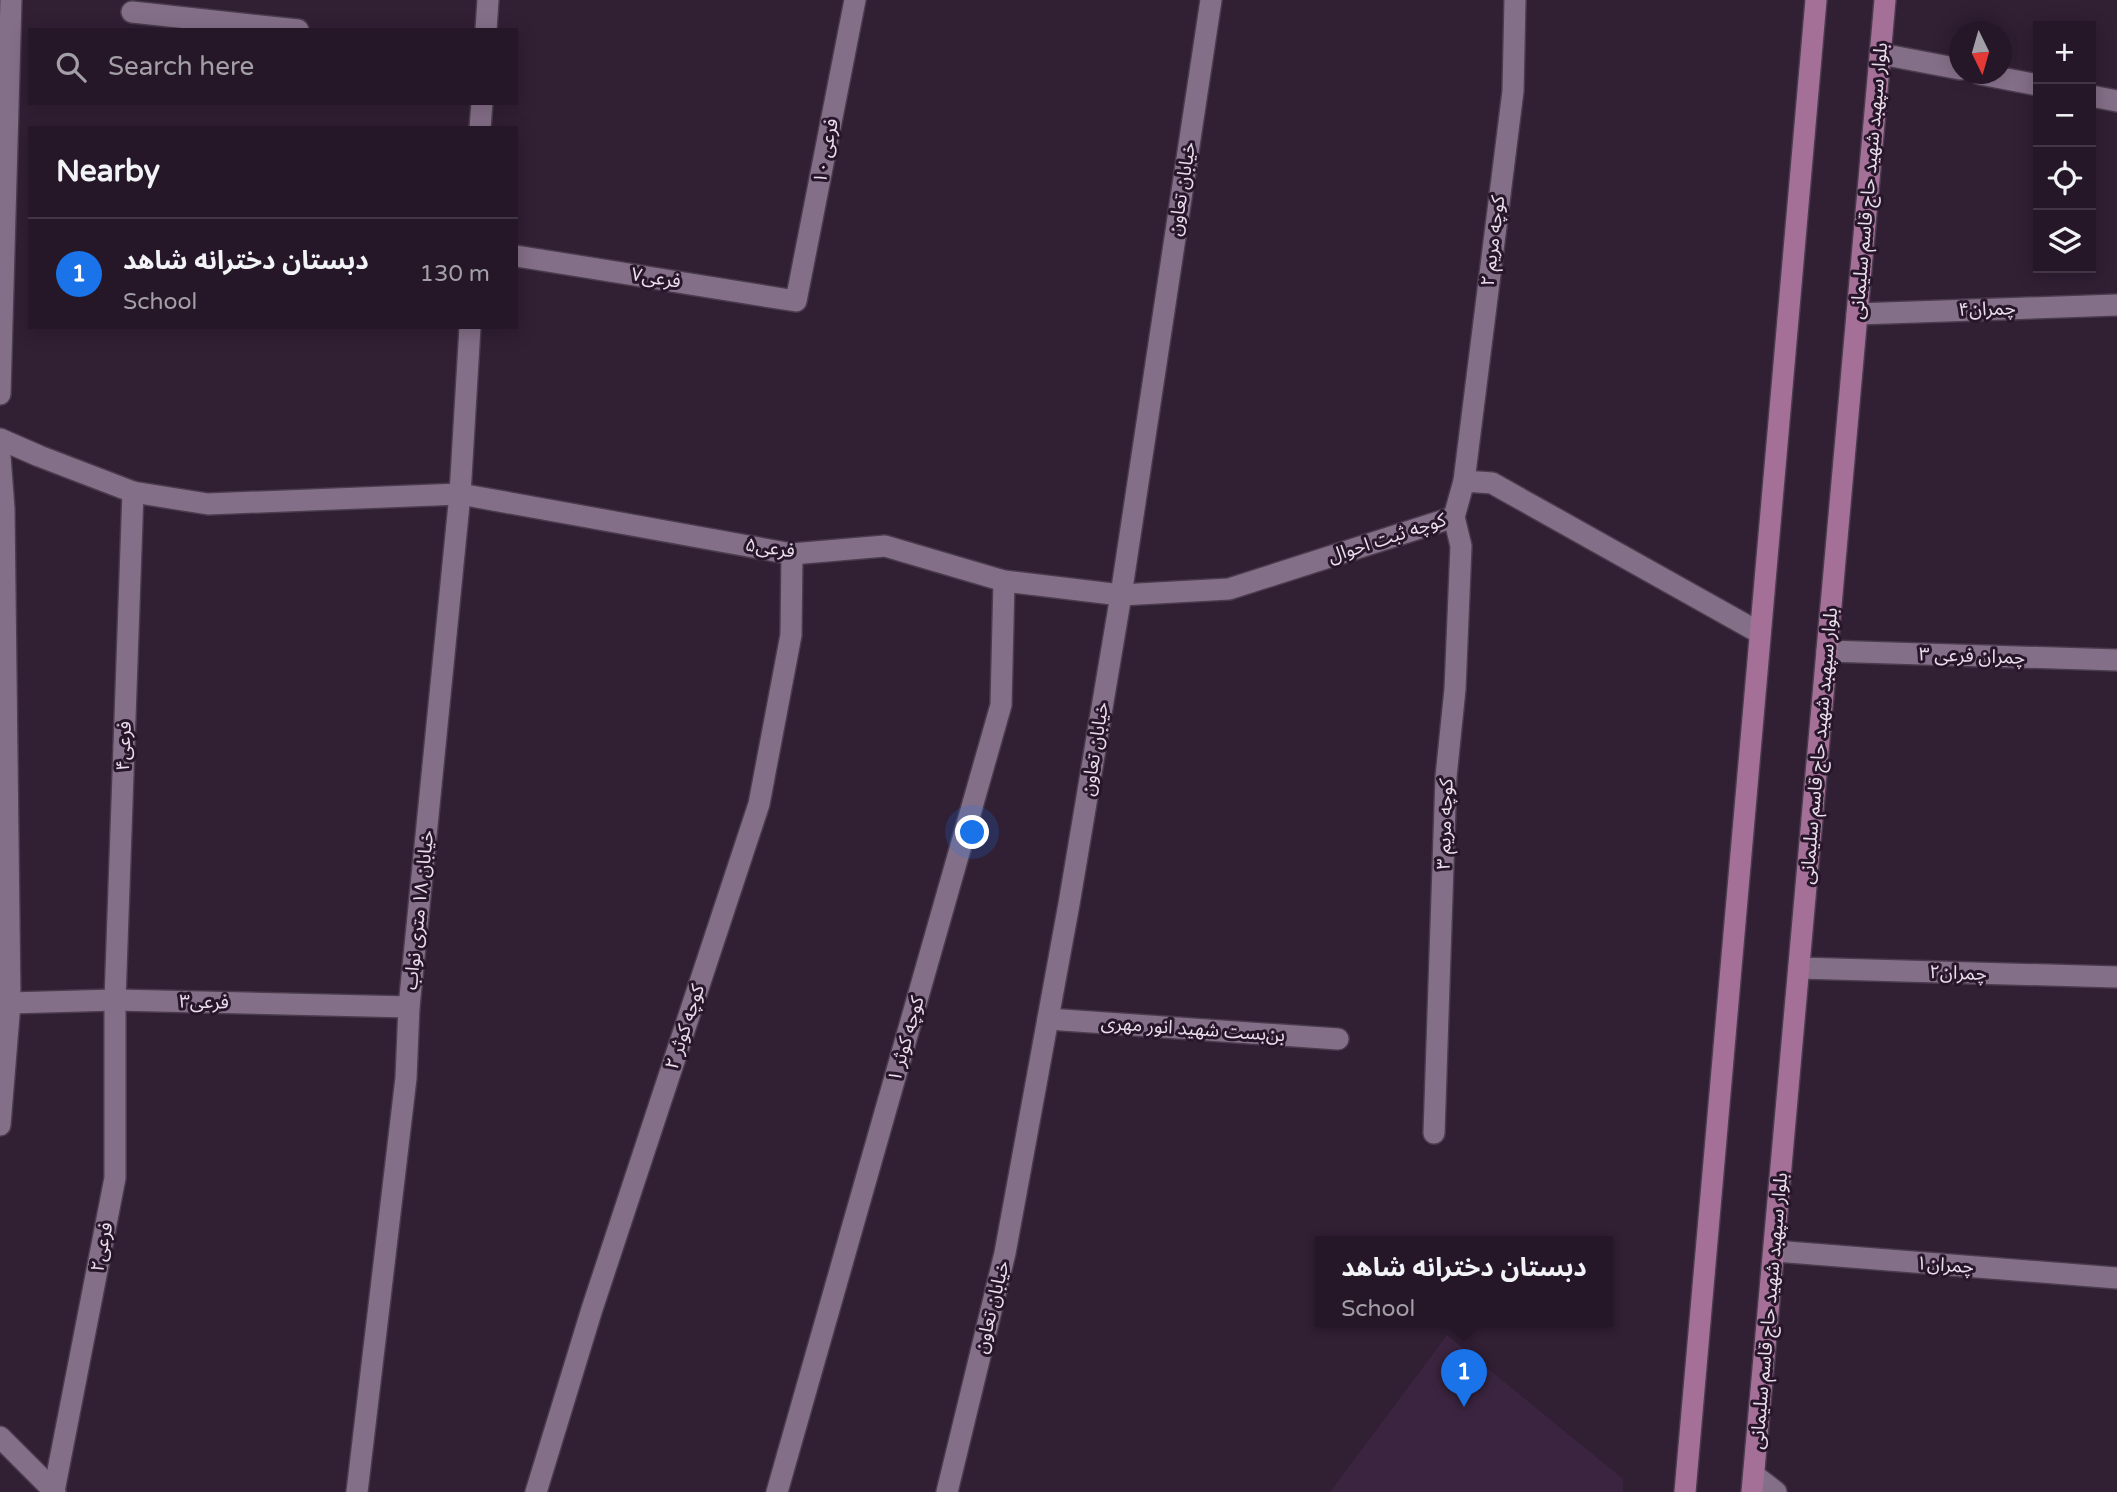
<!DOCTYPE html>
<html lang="en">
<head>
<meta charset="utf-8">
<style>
	body { margin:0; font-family:"Varela Round","Noto Sans Arabic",sans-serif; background:#312433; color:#f1f3f6 }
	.controls { position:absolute; right:21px; top:21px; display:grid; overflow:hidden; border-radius:0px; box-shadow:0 4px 18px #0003 }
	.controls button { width:63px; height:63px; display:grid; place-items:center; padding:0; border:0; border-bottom:2px solid #423644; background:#251727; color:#f1f3f6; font:35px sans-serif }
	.compass { position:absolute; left:1949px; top:21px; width:63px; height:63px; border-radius:50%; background:#251727; box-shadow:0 4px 18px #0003; rotate:175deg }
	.you { position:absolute; left:973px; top:833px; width:24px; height:24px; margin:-18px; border:5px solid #fff; border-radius:50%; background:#1a73e8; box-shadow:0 0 0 10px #1a73e833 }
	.badge { display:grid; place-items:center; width:46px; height:46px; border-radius:50%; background:#1a73e8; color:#fff; font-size:23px; font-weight:700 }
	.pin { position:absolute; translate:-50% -58px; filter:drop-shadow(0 2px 4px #0008) }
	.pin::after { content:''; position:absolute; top:37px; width:24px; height:21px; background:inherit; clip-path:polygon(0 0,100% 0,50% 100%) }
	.popup { position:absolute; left:1315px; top:1236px; width:298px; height:91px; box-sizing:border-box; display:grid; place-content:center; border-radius:0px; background:#251727; filter:drop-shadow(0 2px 5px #0005); font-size:23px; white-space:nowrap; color:#a39fa7 }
	.popup b { font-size:26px; color:#f1f3f6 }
	.popup::after { content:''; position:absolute; left:50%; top:100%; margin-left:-14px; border:14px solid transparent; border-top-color:#251727 }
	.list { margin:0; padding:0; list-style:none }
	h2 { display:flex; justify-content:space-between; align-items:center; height:91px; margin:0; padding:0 28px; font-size:30px }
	h2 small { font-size:23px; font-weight:400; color:#a39fa7 }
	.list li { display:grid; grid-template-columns:46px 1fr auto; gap:21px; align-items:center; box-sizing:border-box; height:112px; padding:0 28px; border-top:2px solid #423644 }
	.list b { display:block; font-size:26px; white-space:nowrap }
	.list p { margin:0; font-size:23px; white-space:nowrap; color:#a39fa7 }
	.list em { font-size:23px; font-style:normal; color:#a39fa7 }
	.icon { flex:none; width:38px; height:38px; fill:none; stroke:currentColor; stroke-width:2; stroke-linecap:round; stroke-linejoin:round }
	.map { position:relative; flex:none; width:2117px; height:1492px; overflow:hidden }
	.search { position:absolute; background:#251727; box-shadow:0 4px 18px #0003; left:28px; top:28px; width:490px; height:77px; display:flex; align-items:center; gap:18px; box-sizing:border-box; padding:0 24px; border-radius:0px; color:#a39fa7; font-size:26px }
	.panel { position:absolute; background:#251727; box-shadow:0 4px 18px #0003; left:28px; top:126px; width:490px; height:203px; border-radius:0px }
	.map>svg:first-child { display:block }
</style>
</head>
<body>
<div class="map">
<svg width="2117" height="1492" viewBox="0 0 2117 1492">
	<rect width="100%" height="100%" fill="#311f34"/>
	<!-- built -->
	<polygon fill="#3b243f" points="1447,1335 1623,1479 1623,1492 1330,1492"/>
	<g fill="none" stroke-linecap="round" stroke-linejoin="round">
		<defs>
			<g id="street">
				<polyline points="132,12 298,30"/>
				<polyline points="486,30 488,0"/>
				<polyline points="1881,54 1960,69"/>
				<polyline points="1980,74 2038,85"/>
				<polyline points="2091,96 2117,101"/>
				<polyline points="480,128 482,103"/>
				<polyline points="516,256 796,301 855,0"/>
				<polyline points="1857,314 2117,305"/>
				<polyline points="0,394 11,0"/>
				<polyline points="0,439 39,456 133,492 208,504 460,494 792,554 885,546 1004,581 1121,595 1229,589 1454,517 1464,481 1492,483 1760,633"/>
				<polyline points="0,456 4,509 10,1003 0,1125"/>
				<polyline points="1464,481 1513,91 1515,0"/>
				<polyline points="1827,651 2117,660"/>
				<polyline points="1799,968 2117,977"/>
				<polyline points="0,1000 10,1003 115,1000 409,1007"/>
				<polyline points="1048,1019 1338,1039"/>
				<polyline points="1434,1133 1446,777 1455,689 1461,546 1454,517"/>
				<polyline points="1774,1251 2117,1278"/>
				<polyline points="0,1437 55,1492"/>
				<polyline points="1754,1475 1776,1492"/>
				<polyline points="54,1491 115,1178 115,1000 133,492"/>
				<polyline points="357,1492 406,1078 409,1007 460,494 470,327"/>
				<polyline points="536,1492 592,1309 759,804 791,635 792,554"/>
				<polyline points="777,1492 1001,705 1004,581"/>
				<polyline points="947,1492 1005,1253 1069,904 1121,595 1211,0"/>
			</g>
			<g id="secondary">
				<polyline points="1685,1492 1816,0"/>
				<polyline points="1752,1492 1885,0"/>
			</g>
		</defs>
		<!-- street casing -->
		<use href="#street" stroke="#4a3b4d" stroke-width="24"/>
		<!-- secondary casing -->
		<use href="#secondary" stroke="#4a3b4d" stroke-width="24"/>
		<!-- street -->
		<use href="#street" stroke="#846f88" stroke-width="21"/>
		<!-- secondary -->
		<use href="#secondary" stroke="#a47098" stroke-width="21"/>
	</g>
	<g text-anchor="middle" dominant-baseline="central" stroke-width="6" stroke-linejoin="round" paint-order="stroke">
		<!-- street labels -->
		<g font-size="19" fill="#e9ddeb" stroke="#27152a">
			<text transform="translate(826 151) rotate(-79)">فرعی ۱۰</text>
			<text transform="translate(1869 181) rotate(-85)">بلوار سپهبد شهید حاج قاسم سلیمانی</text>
			<text transform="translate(1182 189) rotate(-81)">خیابان تعاون</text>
			<text transform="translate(1493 241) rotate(-83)">کوچه مریم ۲</text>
			<text transform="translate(656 278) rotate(9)">فرعی۷</text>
			<text transform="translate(1987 309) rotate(-2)">چمران۴</text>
			<text transform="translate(1387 538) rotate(-18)">کوچه ثبت احوال</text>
			<text transform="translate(770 548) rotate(8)">فرعی۵</text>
			<text transform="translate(1972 656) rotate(2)">چمران فرعی ۳</text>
			<text transform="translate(124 746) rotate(-88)">فرعی۴</text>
			<text transform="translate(1819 746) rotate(-85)">بلوار سپهبد شهید حاج قاسم سلیمانی</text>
			<text transform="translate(1095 749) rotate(-81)">خیابان تعاون</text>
			<text transform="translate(1445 824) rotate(-88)">کوچه مریم ۳</text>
			<text transform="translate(419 910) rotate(-84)">خیابان ۱۸ متری نواب</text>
			<text transform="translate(1958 973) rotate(2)">چمران۲</text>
			<text transform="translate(204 1002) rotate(1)">فرعی۳</text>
			<text transform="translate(685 1027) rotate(-72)">کوچه کوثر ۲</text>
			<text transform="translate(1193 1029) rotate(4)">بن‌بست شهید انور مهری</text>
			<text transform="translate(906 1039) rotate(-74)">کوچه کوثر ۱</text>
			<text transform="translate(102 1247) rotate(-79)">فرعی۲</text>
			<text transform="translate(1945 1265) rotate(4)">چمران۱</text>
			<text transform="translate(992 1307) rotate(-76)">خیابان تعاون</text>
			<text transform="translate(1769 1311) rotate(-85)">بلوار سپهبد شهید حاج قاسم سلیمانی</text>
		</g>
	</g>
</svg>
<div class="controls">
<button>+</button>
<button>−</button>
<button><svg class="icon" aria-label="locate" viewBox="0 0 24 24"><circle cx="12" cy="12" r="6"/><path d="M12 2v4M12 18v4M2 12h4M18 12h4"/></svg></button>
<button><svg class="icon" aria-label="layers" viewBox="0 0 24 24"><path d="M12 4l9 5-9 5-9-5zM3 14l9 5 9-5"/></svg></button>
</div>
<svg class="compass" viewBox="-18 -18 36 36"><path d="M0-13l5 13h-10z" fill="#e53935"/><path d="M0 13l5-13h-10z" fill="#a39fa7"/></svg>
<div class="you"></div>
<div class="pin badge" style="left:1464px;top:1407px">1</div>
<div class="popup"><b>دبستان دخترانه شاهد</b>School</div>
<div class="search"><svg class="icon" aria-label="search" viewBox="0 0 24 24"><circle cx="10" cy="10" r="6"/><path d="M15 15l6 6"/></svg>Search here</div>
<section class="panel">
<h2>Nearby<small></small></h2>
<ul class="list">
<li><span class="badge">1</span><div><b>دبستان دخترانه شاهد</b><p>School</p></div><em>130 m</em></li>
</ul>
</section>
</div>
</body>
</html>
